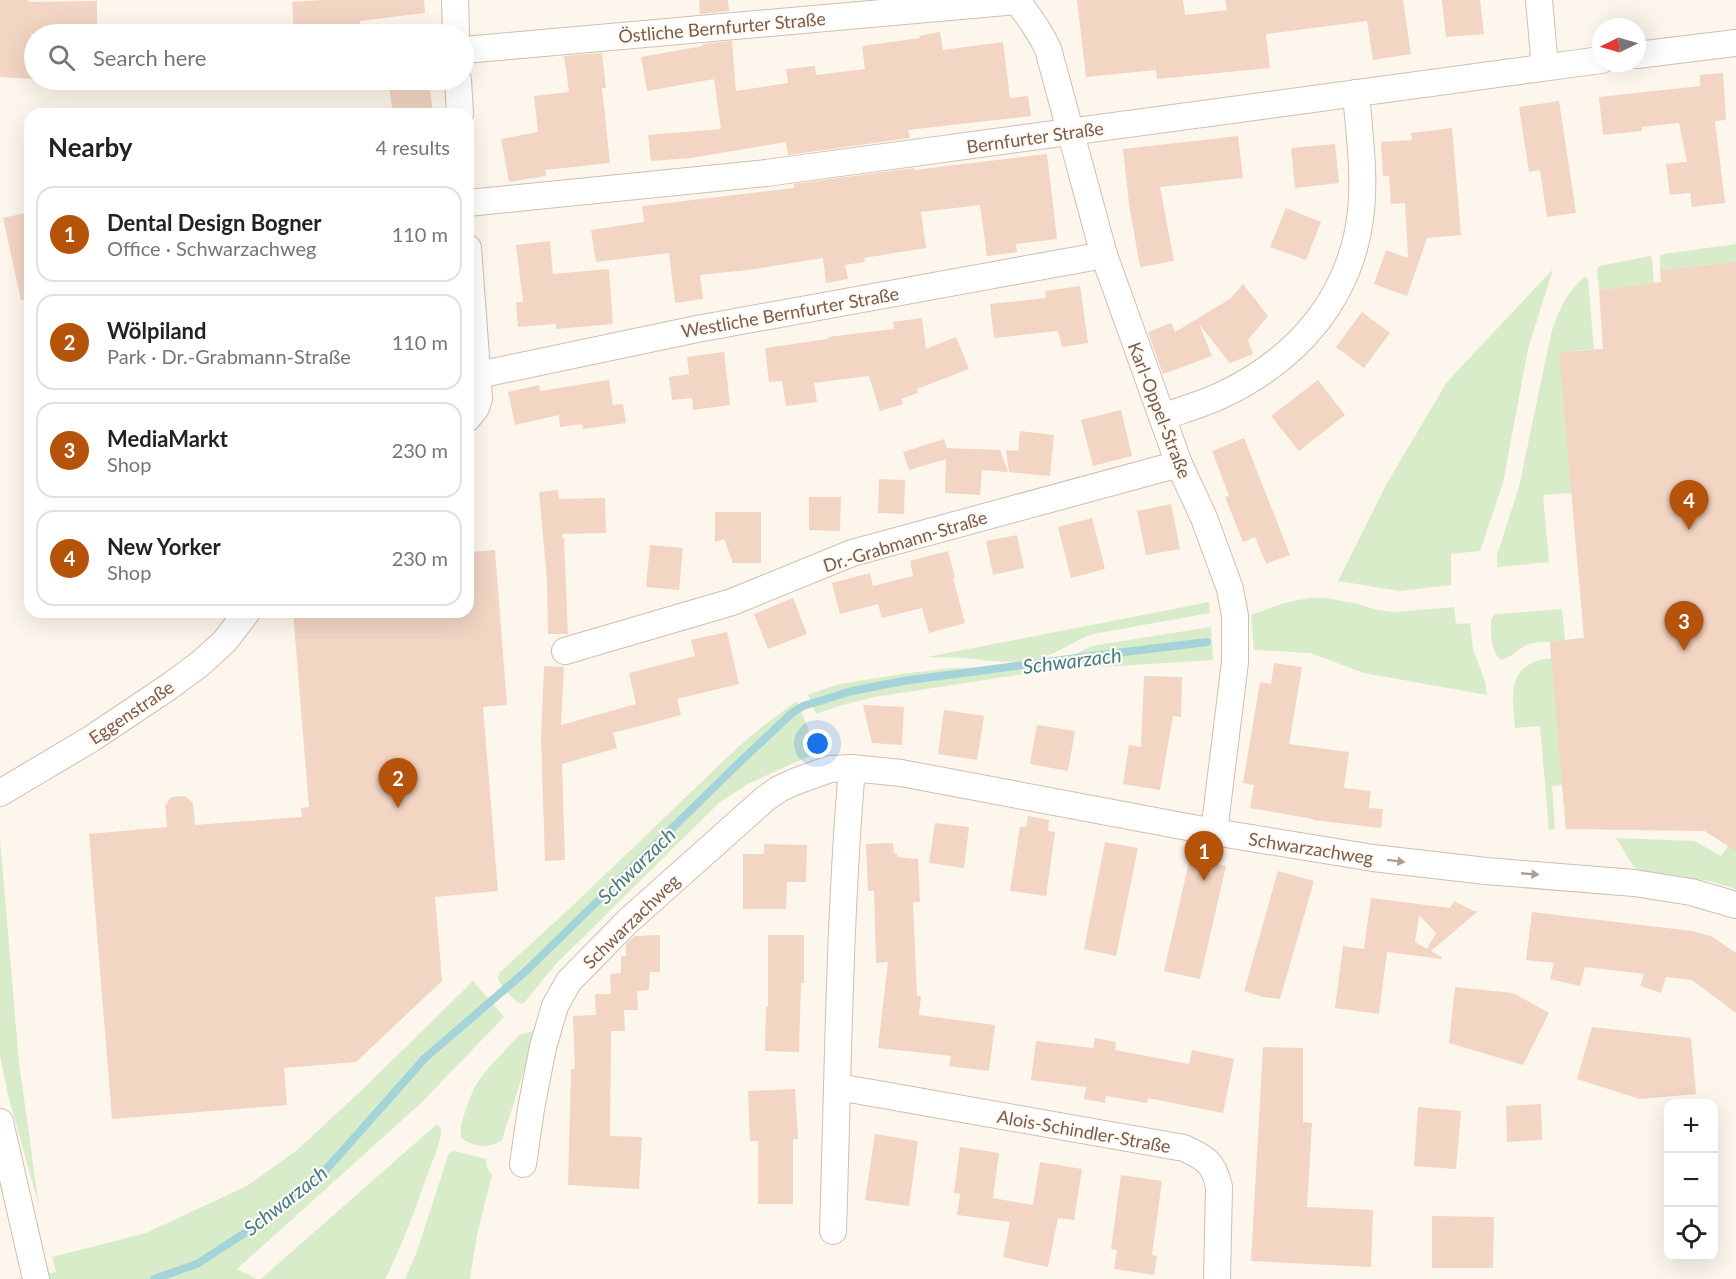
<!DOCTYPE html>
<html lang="en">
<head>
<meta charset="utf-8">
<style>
	body { margin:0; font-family:Lato,sans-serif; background:#f6f6f6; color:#222 }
	.controls { position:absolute; right:18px; bottom:18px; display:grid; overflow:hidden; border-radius:12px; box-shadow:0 6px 24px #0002 }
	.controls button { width:54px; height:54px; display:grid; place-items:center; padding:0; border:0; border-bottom:2px solid #e0e0e0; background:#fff; color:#222; font:30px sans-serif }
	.compass { position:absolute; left:1592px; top:18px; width:54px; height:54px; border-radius:50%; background:#fff; box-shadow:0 6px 24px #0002; rotate:265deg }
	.you { position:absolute; left:818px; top:744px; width:21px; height:21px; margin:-15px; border:4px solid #fff; border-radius:50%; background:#1a73e8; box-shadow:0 0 0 9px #1a73e833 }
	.badge { display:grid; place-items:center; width:39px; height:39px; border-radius:50%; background:#b45309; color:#fff; font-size:20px; font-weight:700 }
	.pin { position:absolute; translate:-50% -50px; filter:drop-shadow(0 2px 3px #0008) }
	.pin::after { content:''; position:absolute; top:32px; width:21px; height:18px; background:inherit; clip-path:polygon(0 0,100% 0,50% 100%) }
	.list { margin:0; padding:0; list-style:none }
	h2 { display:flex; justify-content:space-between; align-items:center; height:78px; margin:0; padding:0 24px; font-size:26px }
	h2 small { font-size:20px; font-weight:400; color:#767676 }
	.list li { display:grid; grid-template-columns:39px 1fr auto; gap:18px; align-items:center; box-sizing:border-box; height:96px; margin:0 12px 12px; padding:0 12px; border:2px solid #e0e0e0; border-radius:18px }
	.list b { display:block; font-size:22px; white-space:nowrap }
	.list p { margin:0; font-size:20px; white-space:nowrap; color:#767676 }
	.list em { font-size:20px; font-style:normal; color:#767676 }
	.icon { flex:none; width:33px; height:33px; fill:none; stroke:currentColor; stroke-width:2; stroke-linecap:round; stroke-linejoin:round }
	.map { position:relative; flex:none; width:1736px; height:1279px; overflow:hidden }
	.search { position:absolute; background:#fff; box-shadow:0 6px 24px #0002; left:24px; top:24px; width:450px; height:66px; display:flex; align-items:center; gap:15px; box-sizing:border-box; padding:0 21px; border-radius:33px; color:#767676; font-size:22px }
	.panel { position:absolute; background:#fff; box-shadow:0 6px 24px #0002; left:24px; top:108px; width:450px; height:510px; border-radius:18px }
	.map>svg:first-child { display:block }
</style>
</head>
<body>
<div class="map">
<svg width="1736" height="1279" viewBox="0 0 1736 1279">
	<rect width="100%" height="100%" fill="#fdf6ec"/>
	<!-- green -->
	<g fill="#d8ecc9">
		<polygon points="1736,244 1736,262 1660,270 1660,256 1664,254"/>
		<polygon points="1650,256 1652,259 1654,283 1599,290 1597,270 1599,266"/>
		<polygon points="1553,269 1528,349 1503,483 1480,551 1451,554 1451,585 1400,591 1338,581 1387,483 1447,382"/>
		<path d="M1585 276 1588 279 1594 349 1560 352 1572 493 1543 495 1549 562 1498 567 1497 566V555L1519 487 1551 334C1560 308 1565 295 1585 276Z"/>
		<polygon points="1309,598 1326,598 1358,604 1377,610 1393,612 1454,607 1456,624 1470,623 1473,649 1485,681 1487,695 1364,673 1310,653 1254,650 1251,615 1284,603"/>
		<path d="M1209 602 1210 613 1093 634C1074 640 1058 654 1038 659 1014 665 989 660 964 658 952 657 939 658 927 657Z"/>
		<path d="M1562 609 1565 640 1584 638 1581 828 1566 829 1562 785 1552 786 1555 829 1549 830 1540 726 1515 728C1512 693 1506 664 1551 658L1550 642C1541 642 1532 642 1524 646 1516 651 1510 658 1501 660 1490 651 1491 633 1491 620L1494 615 1499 614Z"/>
		<polygon points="1211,627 1213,660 1071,669 1017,675 874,697 839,706 816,714 808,695 839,684 902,674 952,668 1018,670 1036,668 1062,661 1087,648 1097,645"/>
		<path d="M797 701 818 752 748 784 720 802 555 965 524 1003 521 1004C512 999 501 987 498 978L500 972 567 911 737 748 763 726Z"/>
		<polygon points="1705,831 1736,832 1736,889 1709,881 1642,872 1634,867 1616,838 1694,841 1721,856 1728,846"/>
		<polygon points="0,838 19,1063 39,1206 8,1095 0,1056"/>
		<polygon points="473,981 504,1017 421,1103 237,1269 257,1279 15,1279 56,1272 52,1257 146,1233 247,1186 296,1151 364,1088"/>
		<path d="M537 1030 502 1140C489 1149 474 1147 461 1138V1125L466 1109 474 1088 484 1073 519 1035Z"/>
		<path d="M437 1124 441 1128C441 1143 433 1159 428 1173 415 1209 403 1245 385 1279H261Z"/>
		<polygon points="455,1151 486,1159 487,1168 492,1175 477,1235 470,1279 405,1279 416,1254 448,1156 451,1152"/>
	</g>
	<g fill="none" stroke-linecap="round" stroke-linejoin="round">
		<!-- stream -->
		<polyline stroke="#a5d3da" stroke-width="8" points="154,1279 197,1264 271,1216 324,1172 425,1058 526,971 742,760 792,713 803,706 852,691 903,681 1092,656 1207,642"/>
	</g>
	<!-- building -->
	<g fill="#f3d5c3" fill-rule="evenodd">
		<polygon points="0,0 28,0 29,2 97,1 97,34 31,34 34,79 0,77"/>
		<polygon points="321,0 424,0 425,13 360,21 361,31 294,34 292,2"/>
		<polygon points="699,0 728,0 729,11 700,14"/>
		<polygon points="1077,0 1183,0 1185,15 1227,10 1225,0 1403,0 1411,54 1373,60 1367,21 1266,34 1270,68 1157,79 1156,70 1086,77"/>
		<polygon points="1442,0 1480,0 1484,34 1446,37"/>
		<polygon points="940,32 943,50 1003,42 1010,98 1028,96 1031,116 908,130 910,138 788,155 786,142 691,158 651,161 648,135 721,129 714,79 647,91 641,57 703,46 703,44 732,41 736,91 788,83 786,69 815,66 816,75 865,69 862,46 920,38 919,36"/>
		<polygon points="602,53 606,88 602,88 610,163 545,170 546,176 509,182 501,139 538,132 534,96 569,92 564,56"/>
		<polygon points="1723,73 1726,120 1715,121 1725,203 1692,207 1690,193 1670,195 1666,164 1687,162 1679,123 1642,127 1642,131 1603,135 1599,97 1700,86 1700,75"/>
		<polygon points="388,80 429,80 433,114 393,114"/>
		<polygon points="1559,101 1576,213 1547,217 1540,170 1529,172 1519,107"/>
		<polygon points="1452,128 1461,235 1427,238 1407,296 1374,284 1386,250 1408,258 1405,203 1391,204 1389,176 1383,176 1381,142 1412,140 1411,133"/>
		<polygon points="1238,136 1243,178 1160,187 1174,261 1140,267 1129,204 1123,149"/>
		<polygon points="1335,144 1339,183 1295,188 1291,148"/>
		<polygon points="1047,154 1057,239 1016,244 1017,252 987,256 980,205 921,212 926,248 864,258 865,262 845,265 848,279 826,283 823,258 748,270 700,275 703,299 675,303 669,253 596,262 591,230 644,222 642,206 794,188 794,184 914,168 914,170"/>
		<polygon points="1286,208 1321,222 1306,260 1270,247"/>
		<polygon points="30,212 30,299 21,300 3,218"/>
		<polygon points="550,241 553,274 609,269 613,324 556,329 556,324 518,327 516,302 523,302 516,245"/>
		<polygon points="1736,262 1736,851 1705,831 1566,829 1550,642 1584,638 1559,352 1603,349 1599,290 1661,282 1660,270"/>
		<polygon points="1243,284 1268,316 1248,340 1253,354 1230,363 1199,324 1212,356 1163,374 1148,332 1171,323 1175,332 1230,299"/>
		<polygon points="1080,286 1088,343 1062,347 1058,331 994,338 990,304 1046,298 1045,291"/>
		<polygon points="1362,312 1390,333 1364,368 1336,347"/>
		<polygon points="922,318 926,349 956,337 969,369 917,389 918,393 901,399 903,404 880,411 869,376 814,383 817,402 786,406 782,381 769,382 765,348 828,339 828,337 894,329 893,322"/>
		<polygon points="724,352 730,405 693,410 692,398 672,400 669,377 689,374 687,357"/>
		<polygon points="609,380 613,405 623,404 626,423 583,429 582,424 560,427 559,415 515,425 508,392 539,385 540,391"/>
		<polygon points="1318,380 1345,415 1299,451 1271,416"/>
		<polygon points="1121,410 1132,456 1093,466 1081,420"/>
		<polygon points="1020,431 1054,435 1050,476 1009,472 1006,450 1018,451"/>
		<polygon points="1244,438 1290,555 1266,564 1255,537 1243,542 1225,497 1229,496 1212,451"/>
		<polygon points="944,439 947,448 1000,450 1008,472 982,470 980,495 945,493 946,459 909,470 903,452"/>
		<polygon points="879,479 905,480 904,514 878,513"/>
		<polygon points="558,490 559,499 605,498 606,533 562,534 562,538 564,538 568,634 548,634 547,579 539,492"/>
		<polygon points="809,497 841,497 840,531 809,530"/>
		<polygon points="1171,504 1180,549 1146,555 1137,511"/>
		<polygon points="715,512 761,512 761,563 733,563 724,539 715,542"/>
		<polygon points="1092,518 1105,569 1071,578 1058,527"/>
		<polygon points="1017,535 1024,568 993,575 986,541"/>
		<polygon points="650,545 683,548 679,590 646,587"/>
		<polygon points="495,550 507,705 483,707 498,891 435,897 442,981 356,1062 284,1068 287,1105 112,1119 89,834 167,827 165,806 171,797 185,796 193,803 195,825 302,817 301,808 309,807 293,612 468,612 468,552"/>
		<polygon points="948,551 955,577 953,578 965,623 929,633 922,608 882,618 878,604 840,614 832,583 870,573 873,586 913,576 910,561"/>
		<polygon points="793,598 807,634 768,649 754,614"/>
		<polygon points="727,632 739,684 677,699 681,715 613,733 617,748 562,764 565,860 545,861 541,738 544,666 564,667 561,725 636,704 629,673 695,656 691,640"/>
		<polygon points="1274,663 1302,667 1289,744 1349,752 1344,788 1371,791 1369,808 1383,809 1381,828 1313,820 1313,819 1250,808 1254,785 1243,783 1260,682 1271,684"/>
		<polygon points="1144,676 1182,677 1181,717 1173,716 1160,790 1123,784 1129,745 1141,747"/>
		<polygon points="863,705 904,707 902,745 872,743"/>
		<polygon points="944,710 984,716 977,760 938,754"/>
		<polygon points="1037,725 1075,731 1068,771 1030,764"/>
		<polygon points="1028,816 1049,820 1048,831 1055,832 1046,896 1010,891 1020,827 1026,827"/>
		<polygon points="935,823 969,827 964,868 929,863"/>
		<polygon points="1105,842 1138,848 1116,956 1084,949"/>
		<polygon points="893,843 894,853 897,853 897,857 918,859 920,902 913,902 917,996 921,996 919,1015 995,1025 989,1071 949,1066 951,1056 878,1048 888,962 876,963 874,891 868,891 866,844"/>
		<polygon points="764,844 807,845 806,882 787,882 786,909 743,909 743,854 764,854"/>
		<polygon points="1190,858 1226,866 1200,979 1164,971"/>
		<polygon points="1278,871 1314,881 1280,999 1263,997 1244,991"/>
		<path d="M1371 898 1450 908 1454 901 1474 911H1478L1431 951 1442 957 1441 959 1387 952 1379 1014 1335 1008 1343 946 1364 949ZM1419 915 1436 933 1427 949 1415 942Z"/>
		<polygon points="1532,912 1692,931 1711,936 1736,953 1736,1013 1692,980 1666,977 1661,993 1640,986 1644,974 1585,967 1580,986 1550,979 1554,963 1526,960"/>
		<polygon points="660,935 660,972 650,972 649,990 637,991 638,1010 624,1010 625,1031 611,1031 610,1136 642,1137 639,1189 568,1185 571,1069 575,1069 573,1016 596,1015 595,994 611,994 610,974 621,973 621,956 626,956 626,944 635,936"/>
		<polygon points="768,935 804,935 804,983 801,983 799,1052 765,1051 766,1007 768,1007"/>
		<polygon points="1455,987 1513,993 1549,1013 1523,1065 1449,1043"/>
		<polygon points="1592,1027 1691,1038 1696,1094 1640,1099 1577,1079"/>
		<polygon points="1095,1038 1116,1042 1115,1050 1189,1064 1192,1050 1234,1059 1223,1113 1148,1098 1147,1103 1106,1096 1105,1103 1084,1099 1086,1087 1031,1080 1036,1041 1093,1048"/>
		<polygon points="1263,1047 1303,1048 1303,1122 1312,1123 1307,1207 1373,1210 1371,1267 1251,1261"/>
		<polygon points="795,1089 798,1139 793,1139 793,1204 758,1204 758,1141 750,1141 748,1091"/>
		<polygon points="1541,1104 1542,1140 1507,1142 1506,1106"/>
		<polygon points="1418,1107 1461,1111 1456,1169 1414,1166"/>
		<polygon points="875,1134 918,1141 909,1206 865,1200"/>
		<polygon points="960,1147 999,1153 993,1198 1033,1205 1040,1162 1082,1169 1074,1220 1058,1218 1048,1267 1003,1257 1010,1222 957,1215 960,1194 954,1193"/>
		<polygon points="1121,1175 1162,1181 1152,1255 1157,1256 1154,1275 1114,1269 1117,1250 1111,1249"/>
		<polygon points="1432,1216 1494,1217 1493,1268 1432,1268"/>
	</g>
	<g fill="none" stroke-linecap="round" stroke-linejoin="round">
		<defs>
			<g id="minor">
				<polyline points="455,0 456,34"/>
				<path d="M1016 0C1029 16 1039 30 1048 49L1104 255 1179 464 1204 518 1230 589 1235 616V662L1214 832"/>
				<polyline points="1539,0 1545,67"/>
				<polyline points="464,50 1017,1"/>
				<polyline points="1637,55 1736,43"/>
				<polyline points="458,80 460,114"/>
				<polyline points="468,203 766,173 1601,60"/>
				<polyline points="468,248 479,398 476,408 468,418"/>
				<polyline points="478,375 697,329 1104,255"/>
				<path d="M1162 417C1182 410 1203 404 1222 395 1298 359 1352 297 1361 211 1365 172 1359 132 1356 93"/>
				<polyline points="565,651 732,602 852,553 1179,464"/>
				<polyline points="0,793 91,739 170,686 201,663 225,641 247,612"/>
				<path d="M838 1087 1184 1148C1206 1158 1214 1163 1219 1187L1217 1279"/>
				<polyline points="0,1122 36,1279"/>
				<polyline points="523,1164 531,1109 543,1047 555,1006 569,981 628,921 766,798 779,789 794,782 830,769 852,768 901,773 1214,832 1373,858 1486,871 1634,883 1691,892 1736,905"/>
				<path d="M833 1231C838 1077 839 922 852 768"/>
			</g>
		</defs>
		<!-- minor casing -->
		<use href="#minor" stroke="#d1beb0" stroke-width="28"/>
		<!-- minor -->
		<use href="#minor" stroke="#fff" stroke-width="26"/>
	</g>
	<!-- one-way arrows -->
	<defs><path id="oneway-solid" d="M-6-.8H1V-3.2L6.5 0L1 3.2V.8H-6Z" transform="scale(1.5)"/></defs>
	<g fill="#af9d94">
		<use href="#oneway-solid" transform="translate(1396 861) rotate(7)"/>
		<use href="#oneway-solid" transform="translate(1530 874) rotate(5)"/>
	</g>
	<g text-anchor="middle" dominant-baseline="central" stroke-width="4.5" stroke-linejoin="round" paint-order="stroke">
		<!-- street labels -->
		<g font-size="18" fill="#7a5c4d" stroke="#fffaf3">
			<text transform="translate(722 27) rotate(-5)">Östliche Bernfurter Straße</text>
			<text transform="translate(1035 137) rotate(-8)">Bernfurter Straße</text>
			<text transform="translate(790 312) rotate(-10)">Westliche Bernfurter Straße</text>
			<text transform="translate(1160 410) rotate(69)">Karl-Oppel-Straße</text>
			<text transform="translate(905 541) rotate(-17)">Dr.-Grabmann-Straße</text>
			<text transform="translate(131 712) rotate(-34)">Eggenstraße</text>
			<text transform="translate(1311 848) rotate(9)">Schwarzachweg</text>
			<text transform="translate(631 921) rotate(-44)">Schwarzachweg</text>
			<text transform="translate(1084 1131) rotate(10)">Alois-Schindler-Straße</text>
		</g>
		<!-- water labels -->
		<g font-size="20" font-style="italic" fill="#437c86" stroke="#fffaf3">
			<text transform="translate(1072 660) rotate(-7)">Schwarzach</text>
			<text transform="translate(636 865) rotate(-44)">Schwarzach</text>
			<text transform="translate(285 1200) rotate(-38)">Schwarzach</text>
		</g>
	</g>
</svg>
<div class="controls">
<button>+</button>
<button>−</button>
<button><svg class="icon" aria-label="locate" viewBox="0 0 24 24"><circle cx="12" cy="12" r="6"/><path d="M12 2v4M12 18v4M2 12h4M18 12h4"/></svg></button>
</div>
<svg class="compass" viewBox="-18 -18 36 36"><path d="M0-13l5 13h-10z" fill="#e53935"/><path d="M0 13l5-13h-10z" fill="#767676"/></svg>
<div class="you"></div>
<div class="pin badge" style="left:1204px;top:881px">1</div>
<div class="pin badge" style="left:398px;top:808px">2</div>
<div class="pin badge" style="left:1684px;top:651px">3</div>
<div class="pin badge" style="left:1689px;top:530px">4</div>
<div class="search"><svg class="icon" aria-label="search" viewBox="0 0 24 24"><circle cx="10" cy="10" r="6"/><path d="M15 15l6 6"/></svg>Search here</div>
<section class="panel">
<h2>Nearby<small>4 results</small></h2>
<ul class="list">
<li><span class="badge">1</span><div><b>Dental Design Bogner</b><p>Office · Schwarzachweg</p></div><em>110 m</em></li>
<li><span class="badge">2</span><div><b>Wölpiland</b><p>Park · Dr.-Grabmann-Straße</p></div><em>110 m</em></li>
<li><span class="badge">3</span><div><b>MediaMarkt</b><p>Shop</p></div><em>230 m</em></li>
<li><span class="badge">4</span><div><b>New Yorker</b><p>Shop</p></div><em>230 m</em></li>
</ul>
</section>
</div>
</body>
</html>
